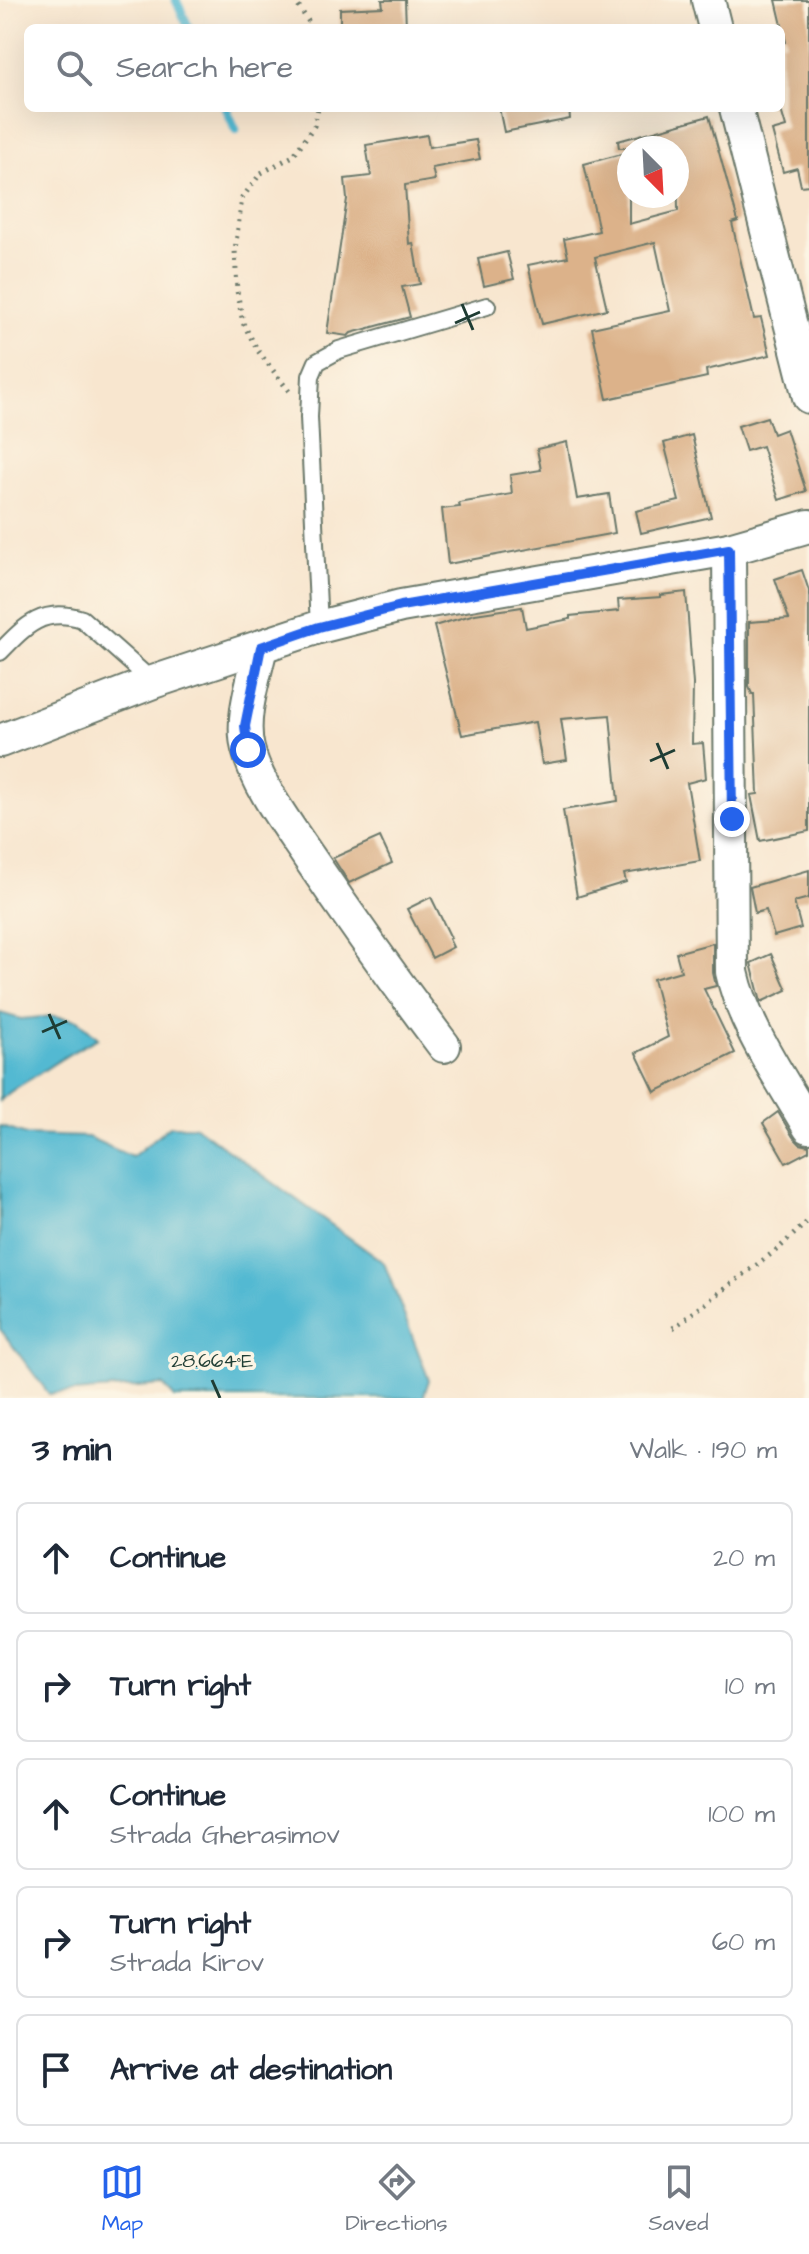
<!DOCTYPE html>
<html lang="en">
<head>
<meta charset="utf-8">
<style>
	body { margin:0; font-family:"Architects Daughter",sans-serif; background:#f6f6f7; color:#1f2937 }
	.compass { position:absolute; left:617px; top:136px; width:72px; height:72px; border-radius:50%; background:#fff; box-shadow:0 8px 32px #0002; rotate:156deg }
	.stop { position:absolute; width:24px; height:24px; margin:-18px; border:6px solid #2563eb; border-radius:50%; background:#fff }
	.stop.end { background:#2563eb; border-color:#fff; box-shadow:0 2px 8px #0008 }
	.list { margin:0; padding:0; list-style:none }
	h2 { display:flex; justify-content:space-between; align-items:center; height:104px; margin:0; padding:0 32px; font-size:34px }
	h2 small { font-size:26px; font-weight:400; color:#747a83 }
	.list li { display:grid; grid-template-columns:52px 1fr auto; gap:24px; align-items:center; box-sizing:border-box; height:112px; margin:0 16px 16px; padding:0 16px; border:2px solid #e0e1e3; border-radius:12px }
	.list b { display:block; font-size:30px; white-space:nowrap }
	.list p { margin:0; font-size:26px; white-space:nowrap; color:#747a83 }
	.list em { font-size:26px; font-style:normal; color:#747a83 }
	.icon { flex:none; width:44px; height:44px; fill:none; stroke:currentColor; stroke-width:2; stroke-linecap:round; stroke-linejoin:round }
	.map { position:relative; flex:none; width:809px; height:1398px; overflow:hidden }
	.search { position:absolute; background:#fff; box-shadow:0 8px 32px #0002; left:24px; right:24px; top:24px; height:88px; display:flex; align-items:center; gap:20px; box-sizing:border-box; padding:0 28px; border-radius:12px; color:#747a83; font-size:30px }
	.sheet { height:744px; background:#fff }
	nav { display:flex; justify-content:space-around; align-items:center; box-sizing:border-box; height:112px; border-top:2px solid #e0e1e3; background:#fff; font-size:22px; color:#747a83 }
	nav a { display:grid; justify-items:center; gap:4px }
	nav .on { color:#2563eb }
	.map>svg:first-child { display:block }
</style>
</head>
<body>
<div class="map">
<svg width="809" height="1398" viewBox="0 0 809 1398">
	<rect width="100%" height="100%" fill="#fcf5e5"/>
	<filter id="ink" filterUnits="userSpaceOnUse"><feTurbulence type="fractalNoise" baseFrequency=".0125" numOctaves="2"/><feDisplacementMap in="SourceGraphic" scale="16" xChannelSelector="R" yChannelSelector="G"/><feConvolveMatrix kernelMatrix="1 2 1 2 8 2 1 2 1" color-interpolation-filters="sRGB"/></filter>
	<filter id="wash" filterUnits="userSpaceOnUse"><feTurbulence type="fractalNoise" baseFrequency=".006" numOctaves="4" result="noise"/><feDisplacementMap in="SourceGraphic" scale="32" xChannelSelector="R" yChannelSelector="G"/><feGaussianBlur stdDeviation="1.8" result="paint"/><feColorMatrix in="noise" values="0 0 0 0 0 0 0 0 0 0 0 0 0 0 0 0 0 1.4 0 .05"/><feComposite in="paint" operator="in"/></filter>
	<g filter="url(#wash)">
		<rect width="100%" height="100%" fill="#f8e6cf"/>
		<!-- water -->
		<g fill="#53b9d2" stroke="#397b83" stroke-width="2">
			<path d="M0 1013 21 1019 54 1016 78 1020 98 1038C76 1049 57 1061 37 1075 23 1084 11 1089 0 1101Z"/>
			<polygon points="0,1126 26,1135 88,1137 132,1157 170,1126 195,1126 384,1263 429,1380 423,1398 175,1398 163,1385 49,1394 0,1329"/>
		</g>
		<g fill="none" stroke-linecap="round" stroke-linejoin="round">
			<!-- stream -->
			<g stroke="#53b9d2" stroke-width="9">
				<polyline points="176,0 189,28"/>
				<polyline points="226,108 236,130"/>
			</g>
		</g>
		<g id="blocks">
			<!-- building -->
			<g fill="#dcb28a">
				<polygon points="382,0 405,0 406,28 340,28 340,9 383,7"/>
				<polygon points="776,0 809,0 809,185 801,186 797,168 783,172 772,131 786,127 781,110 781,43 786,42"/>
				<polygon points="499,108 569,108 570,119 504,132"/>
				<polygon points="709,116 738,221 732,223 754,319 761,318 770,355 706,370 707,377 607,399 592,328 670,311 655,242 595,257 607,309 542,324 528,265 568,257 564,239 599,231 584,164 629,152 629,224 678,211 677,148 619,148 618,141"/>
				<polygon points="427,135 429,147 476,140 480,159 432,168 435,180 405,185 409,244 413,243 420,284 402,287 410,317 351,333 348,336 327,333 347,199 345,179 371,176 366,145"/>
				<polygon points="507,252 514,279 484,286 478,259"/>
				<polygon points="767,417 773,434 786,429 806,491 779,500 762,446 746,451 738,426"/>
				<polygon points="692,435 711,517 641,533 636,511 679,501 664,443"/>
				<polygon points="567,442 577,499 609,494 615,533 448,564 442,509 460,507 459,503 512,494 510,475 541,470 537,449"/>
				<polygon points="802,570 809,591 809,831 760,841 751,795 758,794 754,694 752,694 749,687 749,622 789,619 775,579"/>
				<polygon points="686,592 693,684 692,744 703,743 706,778 687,783 700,861 624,874 626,882 577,897 563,810 618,801 610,715 561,719 567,760 542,764 535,722 462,735 434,626 475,614 522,607 526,628 570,619 570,616 619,611 618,600 661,597 661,595"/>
				<polygon points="380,837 392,863 349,883 333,858"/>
				<polygon points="809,870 809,898 794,902 801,928 774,936 766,910 755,913 750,887"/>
				<polygon points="431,897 451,938 449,939 453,947 432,958 407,909"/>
				<polygon points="713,943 713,973 716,986 704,989 735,1053 655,1092 636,1053 668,1037 653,979 681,971 676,953"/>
				<polygon points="771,954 787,990 761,1002 751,963"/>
				<polygon points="778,1112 793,1137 800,1144 809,1146 809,1151 786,1163 763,1123"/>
			</g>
		</g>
	</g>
	<g filter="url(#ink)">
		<use href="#blocks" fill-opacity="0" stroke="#6b786a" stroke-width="2"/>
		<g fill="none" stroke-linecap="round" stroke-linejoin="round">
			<defs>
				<g id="lane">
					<polyline points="319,627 309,417 311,376 317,362 339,350 487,306"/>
					<path d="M0 652C26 625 43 607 82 619L153 682"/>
				</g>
				<g id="street">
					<polyline points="708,0 715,28"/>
					<polyline points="736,108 809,397"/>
					<path d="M729 549 732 972C744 1027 781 1078 809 1127"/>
					<path d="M261 647C254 679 240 717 248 749 257 785 288 826 308 856 352 921 397 984 444 1046"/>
					<polyline points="0,741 153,682 319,627 401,606 729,549 809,526"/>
				</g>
			</defs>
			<!-- lane casing -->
			<use href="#lane" stroke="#6b786a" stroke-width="20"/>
			<!-- street casing -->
			<use href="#street" stroke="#6b786a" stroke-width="36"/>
			<!-- path -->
			<g stroke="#6b786a" stroke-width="5" stroke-dasharray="2 6" stroke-linecap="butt">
				<polyline points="294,0 313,28"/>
				<polyline points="289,391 258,351 243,323 237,291 235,250 242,198 261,173 293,156 314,126 318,108"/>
				<polyline points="673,1328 779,1248 809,1220"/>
			</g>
			<!-- lane -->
			<use href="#lane" stroke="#fff" stroke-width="16"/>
			<!-- street -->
			<use href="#street" stroke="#fff" stroke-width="32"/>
		</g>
	</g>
	<g fill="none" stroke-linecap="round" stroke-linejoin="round" filter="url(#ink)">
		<!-- route -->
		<polyline stroke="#2563eb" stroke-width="10" points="248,750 245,726 261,647 319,627 401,606 729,549 732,819"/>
	</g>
	<!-- ticks -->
	<path fill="none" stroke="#1f3d34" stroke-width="3" d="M462 304 473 330M455 323 480 312M657 743 668 769M650 761 675 750M49 1014 60 1039M42 1032 67 1021M212 1380 220 1398"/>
	<g font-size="20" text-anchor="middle" fill="#1f3d34" stroke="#fcf5e5" stroke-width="7" stroke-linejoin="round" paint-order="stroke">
		<text x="212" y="1367">28.664°E</text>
	</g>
</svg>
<svg class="compass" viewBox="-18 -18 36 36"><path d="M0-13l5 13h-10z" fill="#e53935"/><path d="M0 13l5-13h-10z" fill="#747a83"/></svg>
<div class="stop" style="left:248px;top:750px"></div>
<div class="stop end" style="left:732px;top:819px"></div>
<div class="search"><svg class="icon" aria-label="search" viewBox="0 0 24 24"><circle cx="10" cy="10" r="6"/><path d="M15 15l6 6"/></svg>Search here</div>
</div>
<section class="sheet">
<h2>3 min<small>Walk · 190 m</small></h2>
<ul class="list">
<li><svg class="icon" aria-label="ahead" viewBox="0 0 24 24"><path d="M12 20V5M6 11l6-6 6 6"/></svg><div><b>Continue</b></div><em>20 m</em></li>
<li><svg class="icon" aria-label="right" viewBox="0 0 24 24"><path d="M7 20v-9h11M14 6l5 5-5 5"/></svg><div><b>Turn right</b></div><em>10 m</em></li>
<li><svg class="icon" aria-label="ahead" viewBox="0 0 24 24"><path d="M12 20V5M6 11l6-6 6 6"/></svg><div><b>Continue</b><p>Strada Gherasimov</p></div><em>100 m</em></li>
<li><svg class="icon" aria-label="right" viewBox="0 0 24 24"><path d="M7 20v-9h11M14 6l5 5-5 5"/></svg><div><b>Turn right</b><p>Strada Kirov</p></div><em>60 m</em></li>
<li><svg class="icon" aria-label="arrive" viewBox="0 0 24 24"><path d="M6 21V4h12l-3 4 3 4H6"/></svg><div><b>Arrive at destination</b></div></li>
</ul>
</section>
<nav>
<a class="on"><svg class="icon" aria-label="map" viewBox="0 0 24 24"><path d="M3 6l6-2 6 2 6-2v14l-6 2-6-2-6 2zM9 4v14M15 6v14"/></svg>Map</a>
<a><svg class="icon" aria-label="directions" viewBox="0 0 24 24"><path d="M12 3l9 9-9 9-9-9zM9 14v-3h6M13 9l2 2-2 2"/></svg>Directions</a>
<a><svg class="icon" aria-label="saved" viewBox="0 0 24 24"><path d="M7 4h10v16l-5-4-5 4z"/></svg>Saved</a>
</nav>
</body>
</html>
